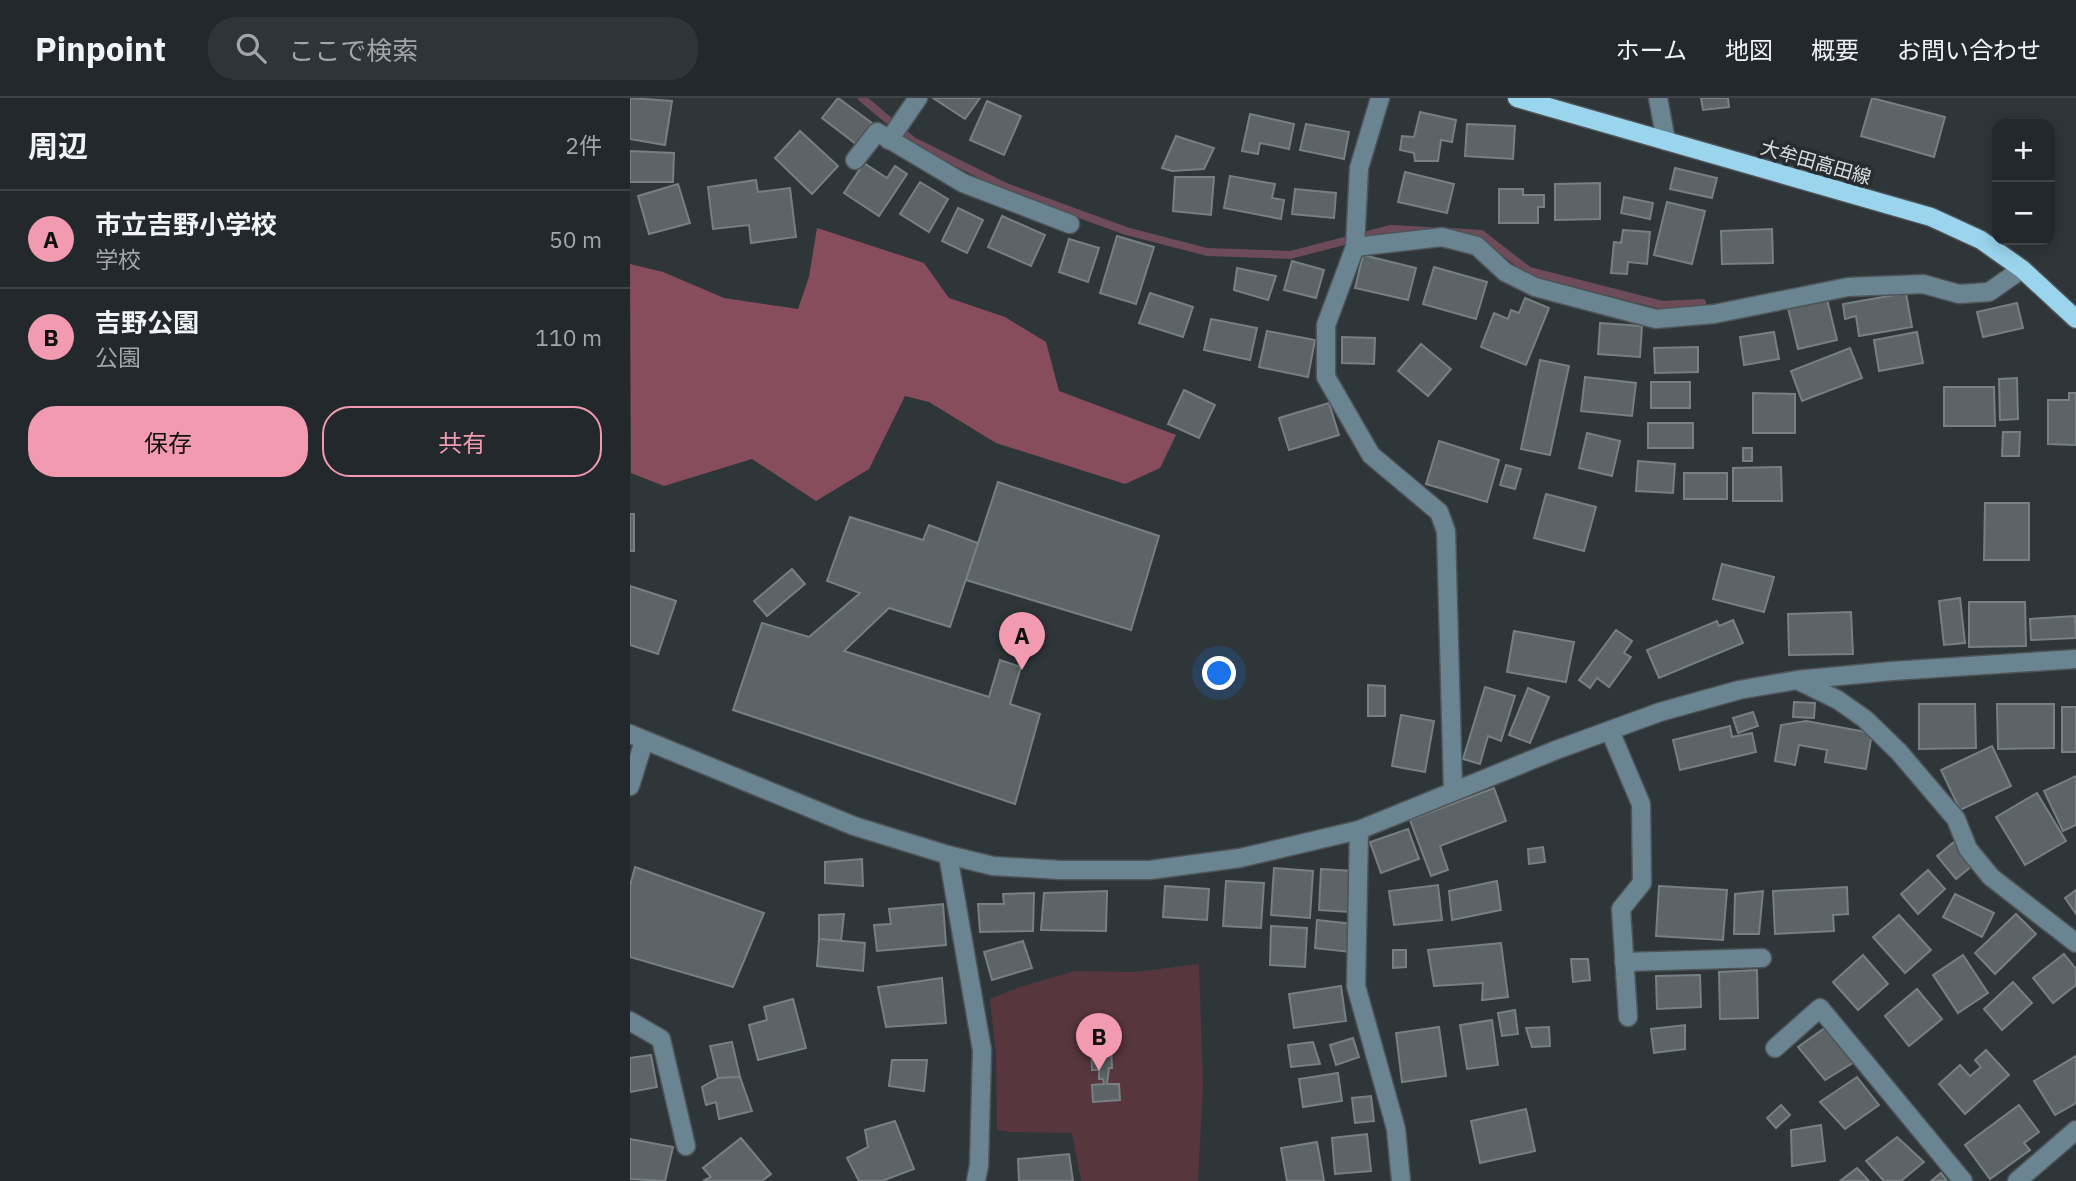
<!DOCTYPE html>
<html lang="ja">
<head>
<meta charset="utf-8">
<style>
	body { margin:0; font-family:"IBM Plex Sans","Noto Sans JP",sans-serif; background:#2f3438; color:#f1f3f6 }
	.controls { position:absolute; right:21px; top:21px; display:grid; overflow:hidden; border-radius:14px; box-shadow:0 4px 18px #0003 }
	.controls button { width:63px; height:63px; display:grid; place-items:center; padding:0; border:0; border-bottom:2px solid #404448; background:#23282c; color:#f1f3f6; font:35px sans-serif }
	.you { position:absolute; left:590px; top:576px; width:24px; height:24px; margin:-18px; border:5px solid #fff; border-radius:50%; background:#1a73e8; box-shadow:0 0 0 10px #1a73e833 }
	.badge { display:grid; place-items:center; width:46px; height:46px; border-radius:50%; background:#f29aaf; color:#111; font-size:23px; font-weight:700 }
	.pin { position:absolute; translate:-50% -58px; filter:drop-shadow(0 2px 4px #0008) }
	.pin::after { content:''; position:absolute; top:37px; width:24px; height:21px; background:inherit; clip-path:polygon(0 0,100% 0,50% 100%) }
	.list { margin:0; padding:0; list-style:none }
	h2 { display:flex; justify-content:space-between; align-items:center; height:91px; margin:0; padding:0 28px; font-size:30px }
	h2 small { font-size:23px; font-weight:400; color:#a3a6a9 }
	.list li { display:grid; grid-template-columns:46px 1fr auto; gap:21px; align-items:center; box-sizing:border-box; height:98px; padding:0 28px; border-top:2px solid #404448 }
	.list b { display:block; font-size:26px; white-space:nowrap }
	.list p { margin:0; font-size:23px; white-space:nowrap; color:#a3a6a9 }
	.list em { font-size:23px; font-style:normal; color:#a3a6a9 }
	.actions { display:flex; gap:14px; padding:21px 28px }
	.actions a { flex:1; padding:16px 0; border:2px solid #f29aaf; border-radius:28px; text-align:center; font-size:24px; color:#f29aaf }
	.actions .main { background:#f29aaf; color:#111 }
	.icon { flex:none; width:38px; height:38px; fill:none; stroke:currentColor; stroke-width:2; stroke-linecap:round; stroke-linejoin:round }
	.map { position:relative; flex:none; width:1446px; height:1083px; overflow:hidden }
	header { display:flex; align-items:center; gap:42px; box-sizing:border-box; height:98px; padding:0 35px; background:#23282c; border-bottom:2px solid #404448 }
	header strong { font-size:33px }
	nav { display:flex; gap:38px; margin-inline-start:auto; font-size:24px }
	.search { width:490px; height:63px; background:#2f3438; display:flex; align-items:center; gap:18px; box-sizing:border-box; padding:0 24px; border-radius:28px; color:#a3a6a9; font-size:26px }
	main { display:flex }
	aside { flex:1; background:#23282c }
	.map>svg:first-child { display:block }
</style>
</head>
<body>
<header>
<strong>Pinpoint</strong>
<div class="search"><svg class="icon" aria-label="search" viewBox="0 0 24 24"><circle cx="10" cy="10" r="6"/><path d="M15 15l6 6"/></svg>ここで検索</div>
<nav><a>ホーム</a><a>地図</a><a>概要</a><a>お問い合わせ</a></nav>
</header>
<main>
<aside>
<h2>周辺<small>2件</small></h2>
<ul class="list">
<li><span class="badge">A</span><div><b>市立吉野小学校</b><p>学校</p></div><em>50 m</em></li>
<li><span class="badge">B</span><div><b>吉野公園</b><p>公園</p></div><em>110 m</em></li>
</ul>
<div class="actions"><a class="main">保存</a><a>共有</a></div>
</aside>
<div class="map">
<svg width="1446" height="1083" viewBox="0 0 1446 1083">
	<rect width="100%" height="100%" fill="#2f363a"/>
	<!-- green -->
	<polygon fill="#58363e" points="569,866 573,988 568,1083 451,1083 442,1035 381,1034 367,1032 366,957 360,901 390,889 445,873 505,874"/>
	<!-- forest -->
	<polygon fill="#884d5c" points="187,130 294,165 319,200 375,219 416,244 429,293 546,337 530,370 495,386 366,345 299,304 275,298 239,371 186,403 122,361 34,388 1,375 0,166 33,174 94,200 168,211 179,179"/>
	<g fill="none" stroke-linecap="round" stroke-linejoin="round">
		<!-- stream -->
		<g stroke="#6e4b58" stroke-width="8">
			<polyline points="232,0 283,43 376,89 496,133 577,154 660,157 760,131 799,133"/>
			<polyline points="822,134 851,136 899,173 1032,207 1072,205"/>
		</g>
	</g>
	<!-- building -->
	<g fill="#5c6468" stroke="#777f83" stroke-width="2">
		<polygon points="0,0 42,3 35,47 0,41"/>
		<polygon points="208,0 242,25 226,46 192,20"/>
		<polygon points="303,0 350,0 335,21"/>
		<polygon points="1071,0 1098,0 1099,9 1073,12"/>
		<polygon points="1242,0 1315,19 1304,59 1231,38"/>
		<polygon points="357,3 391,18 374,57 340,42"/>
		<polygon points="790,14 826,22 822,44 811,42 808,63 785,63 784,55 770,52 772,38 784,39"/>
		<polygon points="620,16 664,26 659,51 630,45 628,56 612,53"/>
		<polygon points="676,26 719,34 714,61 670,52"/>
		<polygon points="837,26 885,28 883,61 835,58"/>
		<polygon points="170,33 208,68 182,96 145,60"/>
		<polygon points="546,38 584,50 574,71 542,73 532,70"/>
		<polygon points="0,53 44,55 43,84 0,84"/>
		<polygon points="234,65 257,80 265,68 277,76 249,118 214,95"/>
		<polygon points="1045,70 1087,80 1082,100 1040,91"/>
		<polygon points="775,74 824,86 817,115 768,104"/>
		<polygon points="600,78 645,86 642,100 654,102 651,121 594,110"/>
		<polygon points="545,79 584,79 581,117 543,113"/>
		<polygon points="126,82 128,94 160,90 166,139 121,145 119,127 83,131 78,89"/>
		<polygon points="290,84 318,101 299,134 270,116"/>
		<polygon points="970,85 970,121 925,122 925,86"/>
		<polygon points="48,86 60,125 19,136 8,98"/>
		<polygon points="665,91 706,95 704,120 662,116"/>
		<polygon points="869,91 893,91 893,97 914,97 914,109 908,109 908,125 869,125"/>
		<polygon points="994,99 1023,105 1020,121 991,115"/>
		<polygon points="1037,104 1075,113 1062,166 1024,157"/>
		<polygon points="328,110 353,122 337,155 312,143"/>
		<polygon points="372,118 415,137 401,168 358,149"/>
		<polygon points="1142,131 1143,165 1092,166 1091,133"/>
		<polygon points="993,132 1020,134 1017,166 998,164 997,176 981,175 984,144 991,145"/>
		<polygon points="487,138 524,149 506,206 470,195"/>
		<polygon points="439,141 469,150 458,184 429,174"/>
		<polygon points="733,157 786,170 778,202 725,190"/>
		<polygon points="662,163 694,172 686,200 654,192"/>
		<polygon points="804,169 857,184 846,221 793,206"/>
		<polygon points="607,170 646,178 638,202 604,192"/>
		<polygon points="520,195 563,209 553,239 509,225"/>
		<polygon points="1276,195 1282,229 1229,238 1226,218 1215,221 1213,206"/>
		<polygon points="895,200 919,210 896,267 851,249 864,215 878,221 881,212 889,215"/>
		<polygon points="1197,201 1207,242 1168,251 1158,210"/>
		<polygon points="1387,205 1393,230 1353,239 1347,214"/>
		<polygon points="581,221 627,230 620,262 574,252"/>
		<polygon points="970,225 1012,228 1010,259 968,256"/>
		<polygon points="637,233 685,242 678,279 629,269"/>
		<polygon points="1144,234 1149,261 1114,267 1110,239"/>
		<polygon points="1287,234 1293,265 1249,273 1244,242"/>
		<polygon points="712,239 745,240 744,266 712,265"/>
		<polygon points="791,246 821,271 798,298 768,273"/>
		<polygon points="1068,249 1068,274 1025,275 1024,250"/>
		<polygon points="1220,250 1232,280 1172,303 1161,273"/>
		<polygon points="910,262 939,268 920,357 891,351"/>
		<polygon points="955,279 1006,285 1002,318 951,313"/>
		<polygon points="1387,280 1388,321 1370,322 1369,281"/>
		<rect x="1021" y="284" width="39" height="26"/>
		<polygon points="1314,289 1364,289 1365,328 1314,328"/>
		<polygon points="554,292 585,307 569,340 538,326"/>
		<polygon points="1123,295 1165,296 1165,335 1123,335"/>
		<polygon points="1439,295 1446,295 1446,347 1418,346 1418,302 1439,302"/>
		<polygon points="699,305 709,337 659,352 649,320"/>
		<rect x="1018" y="325" width="45" height="25"/>
		<polygon points="1373,334 1390,334 1389,358 1372,358"/>
		<polygon points="957,335 990,343 982,378 949,370"/>
		<polygon points="809,343 869,362 857,404 796,386"/>
		<rect x="1113" y="350" width="9" height="13"/>
		<polygon points="1008,363 1045,366 1043,395 1006,393"/>
		<polygon points="876,367 891,371 885,391 870,387"/>
		<polygon points="1151,369 1152,403 1103,403 1103,370"/>
		<rect x="1054" y="375" width="43" height="26"/>
		<polygon points="368,384 529,438 501,532 336,482"/>
		<polygon points="916,396 966,409 954,453 904,440"/>
		<polygon points="1355,405 1399,405 1399,462 1354,462"/>
		<rect x="0" y="416" width="4" height="37"/>
		<polygon points="220,419 293,442 299,427 348,445 320,529 259,510 214,553 359,599 370,562 391,569 380,606 410,616 385,706 103,612 132,525 179,539 230,495 197,483"/>
		<polygon points="1092,466 1144,479 1134,514 1083,501"/>
		<polygon points="162,471 175,486 137,518 124,503"/>
		<polygon points="0,488 46,503 28,556 0,547"/>
		<polygon points="1330,500 1335,545 1314,547 1309,503"/>
		<polygon points="1339,504 1395,504 1396,548 1339,549"/>
		<polygon points="1221,514 1223,556 1159,557 1158,516"/>
		<polygon points="1445,518 1446,540 1401,542 1400,521"/>
		<polygon points="1103,522 1113,545 1029,580 1017,552 1087,523 1089,528"/>
		<polygon points="986,532 1002,543 994,555 1001,559 979,589 967,580 960,590 949,582"/>
		<polygon points="884,533 944,544 936,584 877,574"/>
		<polygon points="738,587 755,588 755,618 738,618"/>
		<polygon points="855,589 885,598 871,643 858,638 850,666 833,661"/>
		<polygon points="898,590 919,599 900,645 879,637"/>
		<polygon points="1164,604 1185,605 1184,620 1163,619"/>
		<polygon points="1289,606 1345,606 1346,650 1289,651"/>
		<polygon points="1367,606 1424,606 1424,650 1368,651"/>
		<rect x="1432" y="609" width="14" height="45"/>
		<polygon points="1123,614 1128,628 1108,635 1103,620"/>
		<polygon points="771,617 804,623 795,674 762,668"/>
		<polygon points="1176,623 1242,635 1236,671 1195,664 1197,652 1169,647 1165,667 1145,663 1151,627"/>
		<polygon points="1100,628 1102,639 1122,635 1126,654 1050,672 1043,642"/>
		<polygon points="1362,648 1381,688 1330,712 1311,672"/>
		<polygon points="1446,678 1446,727 1433,733 1414,693"/>
		<polygon points="864,690 876,723 810,748 818,772 801,778 780,722"/>
		<polygon points="1407,695 1436,743 1395,767 1366,719"/>
		<polygon points="778,731 789,761 751,775 740,744"/>
		<polygon points="1324,744 1343,767 1326,781 1307,758"/>
		<polygon points="913,749 915,764 899,766 898,751"/>
		<polygon points="232,761 233,788 195,785 195,764"/>
		<polygon points="5,769 134,815 103,889 0,859 0,788"/>
		<polygon points="644,770 683,773 680,820 641,817"/>
		<polygon points="691,771 723,773 720,814 689,812"/>
		<polygon points="1298,772 1315,791 1288,816 1271,796"/>
		<polygon points="596,783 634,785 631,830 593,828"/>
		<polygon points="867,783 871,812 822,822 819,793"/>
		<polygon points="808,787 812,822 764,827 759,793"/>
		<polygon points="535,788 579,791 577,822 533,819"/>
		<polygon points="1029,788 1097,792 1093,842 1026,838"/>
		<polygon points="1217,789 1218,816 1203,817 1204,833 1145,836 1143,793"/>
		<polygon points="1446,792 1446,816 1435,800"/>
		<polygon points="477,793 476,833 411,832 414,795"/>
		<polygon points="1133,793 1129,836 1104,836 1105,796"/>
		<polygon points="404,795 403,833 350,834 348,806 374,806 373,796"/>
		<polygon points="1325,796 1364,815 1352,839 1313,819"/>
		<polygon points="313,806 316,847 247,853 244,827 261,826 259,811"/>
		<polygon points="214,816 211,843 189,841 189,817"/>
		<polygon points="1386,816 1406,836 1365,876 1345,855"/>
		<polygon points="1269,817 1301,852 1275,875 1243,839"/>
		<polygon points="687,822 723,826 720,854 685,850"/>
		<polygon points="641,828 677,830 675,869 640,867"/>
		<polygon points="189,841 235,845 233,873 187,868"/>
		<polygon points="393,843 402,870 362,882 354,854"/>
		<polygon points="871,845 878,899 852,902 853,885 804,888 798,852"/>
		<polygon points="763,852 776,852 776,869 763,870"/>
		<polygon points="1434,856 1446,871 1446,887 1423,905 1403,880"/>
		<polygon points="1233,857 1258,886 1228,912 1203,884"/>
		<polygon points="1333,857 1358,895 1328,915 1303,877"/>
		<polygon points="941,861 958,861 960,882 943,884"/>
		<polygon points="1127,872 1128,920 1090,921 1089,874"/>
		<polygon points="1070,877 1071,909 1027,911 1026,878"/>
		<polygon points="312,880 316,925 256,929 248,889"/>
		<polygon points="1383,884 1402,905 1372,932 1354,911"/>
		<polygon points="711,888 716,923 664,930 659,896"/>
		<polygon points="1287,891 1312,921 1279,948 1255,918"/>
		<polygon points="163,901 176,950 128,962 119,927 137,922 134,909"/>
		<polygon points="885,912 888,936 872,938 868,915"/>
		<polygon points="862,922 868,967 837,971 830,927"/>
		<polygon points="1055,927 1055,951 1024,955 1021,931"/>
		<polygon points="1199,927 1226,963 1195,982 1168,949"/>
		<polygon points="809,929 816,978 772,984 766,935"/>
		<polygon points="919,929 920,948 902,949 896,930"/>
		<polygon points="723,940 729,959 706,967 700,947"/>
		<polygon points="102,944 110,979 88,980 80,948"/>
		<polygon points="683,944 690,966 661,969 658,947"/>
		<polygon points="481,948 482,970 479,970 477,986 489,986 490,1002 463,1004 462,987 474,986 473,981 469,981 469,972 462,972 461,949"/>
		<polygon points="1356,952 1379,977 1335,1016 1309,986 1330,967 1340,978 1351,969 1345,962"/>
		<polygon points="21,957 27,989 0,994 0,960"/>
		<polygon points="1446,958 1446,1005 1425,1017 1404,983"/>
		<polygon points="262,962 297,962 294,993 259,988"/>
		<polygon points="708,975 712,1003 673,1009 669,981"/>
		<polygon points="110,979 122,1013 89,1021 86,1004 76,1007 72,989 88,980"/>
		<polygon points="1227,979 1249,1007 1215,1031 1190,1004"/>
		<polygon points="741,998 744,1023 725,1025 722,1000"/>
		<polygon points="1151,1007 1160,1017 1146,1030 1137,1020"/>
		<polygon points="1389,1007 1409,1034 1394,1045 1400,1052 1360,1081 1335,1047"/>
		<polygon points="896,1011 905,1053 850,1065 841,1023"/>
		<polygon points="265,1023 284,1071 252,1083 229,1083 217,1060 238,1049 235,1032"/>
		<polygon points="1191,1027 1195,1063 1162,1068 1161,1032"/>
		<polygon points="737,1036 741,1073 705,1076 702,1040"/>
		<polygon points="1267,1039 1294,1064 1271,1083 1254,1083 1236,1063"/>
		<polygon points="111,1040 141,1076 132,1083 73,1083 81,1079 73,1070"/>
		<polygon points="0,1041 43,1049 35,1083 0,1081"/>
		<polygon points="687,1044 694,1083 657,1083 651,1050"/>
		<polygon points="439,1056 443,1083 389,1083 388,1061"/>
		<polygon points="1227,1070 1239,1083 1210,1083"/>
		<polygon points="1311,1075 1317,1083 1301,1083"/>
	</g>
	<g fill="none" stroke-linecap="round" stroke-linejoin="round">
		<defs>
			<g id="minor">
				<polyline points="750,0 729,70 725,149 696,227 696,279 741,357 809,414 816,433 823,692"/>
				<polyline points="1028,0 1036,43"/>
				<polyline points="259,42 288,0"/>
				<polyline points="225,62 247,34 333,85 440,126"/>
				<polyline points="725,149 812,139 847,148 875,174 905,189 1026,221 1084,216 1218,189 1293,186 1329,196 1359,194 1392,171"/>
				<polyline points="1169,583 1208,602 1235,621 1269,654 1326,721 1338,751 1361,779 1446,845"/>
				<polyline points="980,633 1011,706 1012,785 991,811 998,919"/>
				<polyline points="0,636 224,728 318,757 363,768 431,772 520,772 610,760 729,732 926,652 1030,614 1109,592 1167,582 1262,573 1446,561"/>
				<polyline points="0,688 14,643"/>
				<polyline points="729,732 726,888 766,1031 771,1083"/>
				<polyline points="318,757 352,952 349,1067 346,1083"/>
				<polyline points="994,864 1132,860"/>
				<polyline points="0,923 31,941 56,1048"/>
				<polyline points="1145,950 1190,910 1333,1083"/>
				<polyline points="1387,1083 1446,1032"/>
			</g>
			<polyline id="major" points="887,0 1301,119 1351,142 1392,171 1446,221"/>
		</defs>
		<!-- minor casing -->
		<use href="#minor" stroke="#4e5458" stroke-width="21"/>
		<!-- major casing -->
		<use href="#major" stroke="#4e5458" stroke-width="21"/>
		<!-- minor -->
		<use href="#minor" stroke="#6a8591" stroke-width="18"/>
		<!-- major -->
		<use href="#major" stroke="#9bd5ed" stroke-width="18"/>
	</g>
	<g text-anchor="middle" dominant-baseline="central" stroke-width="7" stroke-linejoin="round" paint-order="stroke">
		<!-- street labels -->
		<g font-size="19" fill="#dbdfe1" stroke="#262c2f">
			<text transform="translate(1186 64) rotate(16)">大牟田高田線</text>
		</g>
	</g>
</svg>
<div class="controls">
<button>+</button>
<button>−</button>
</div>
<div class="you"></div>
<div class="pin badge" style="left:392px;top:572px">A</div>
<div class="pin badge" style="left:469px;top:973px">B</div>
</div>
</main>
</body>
</html>
